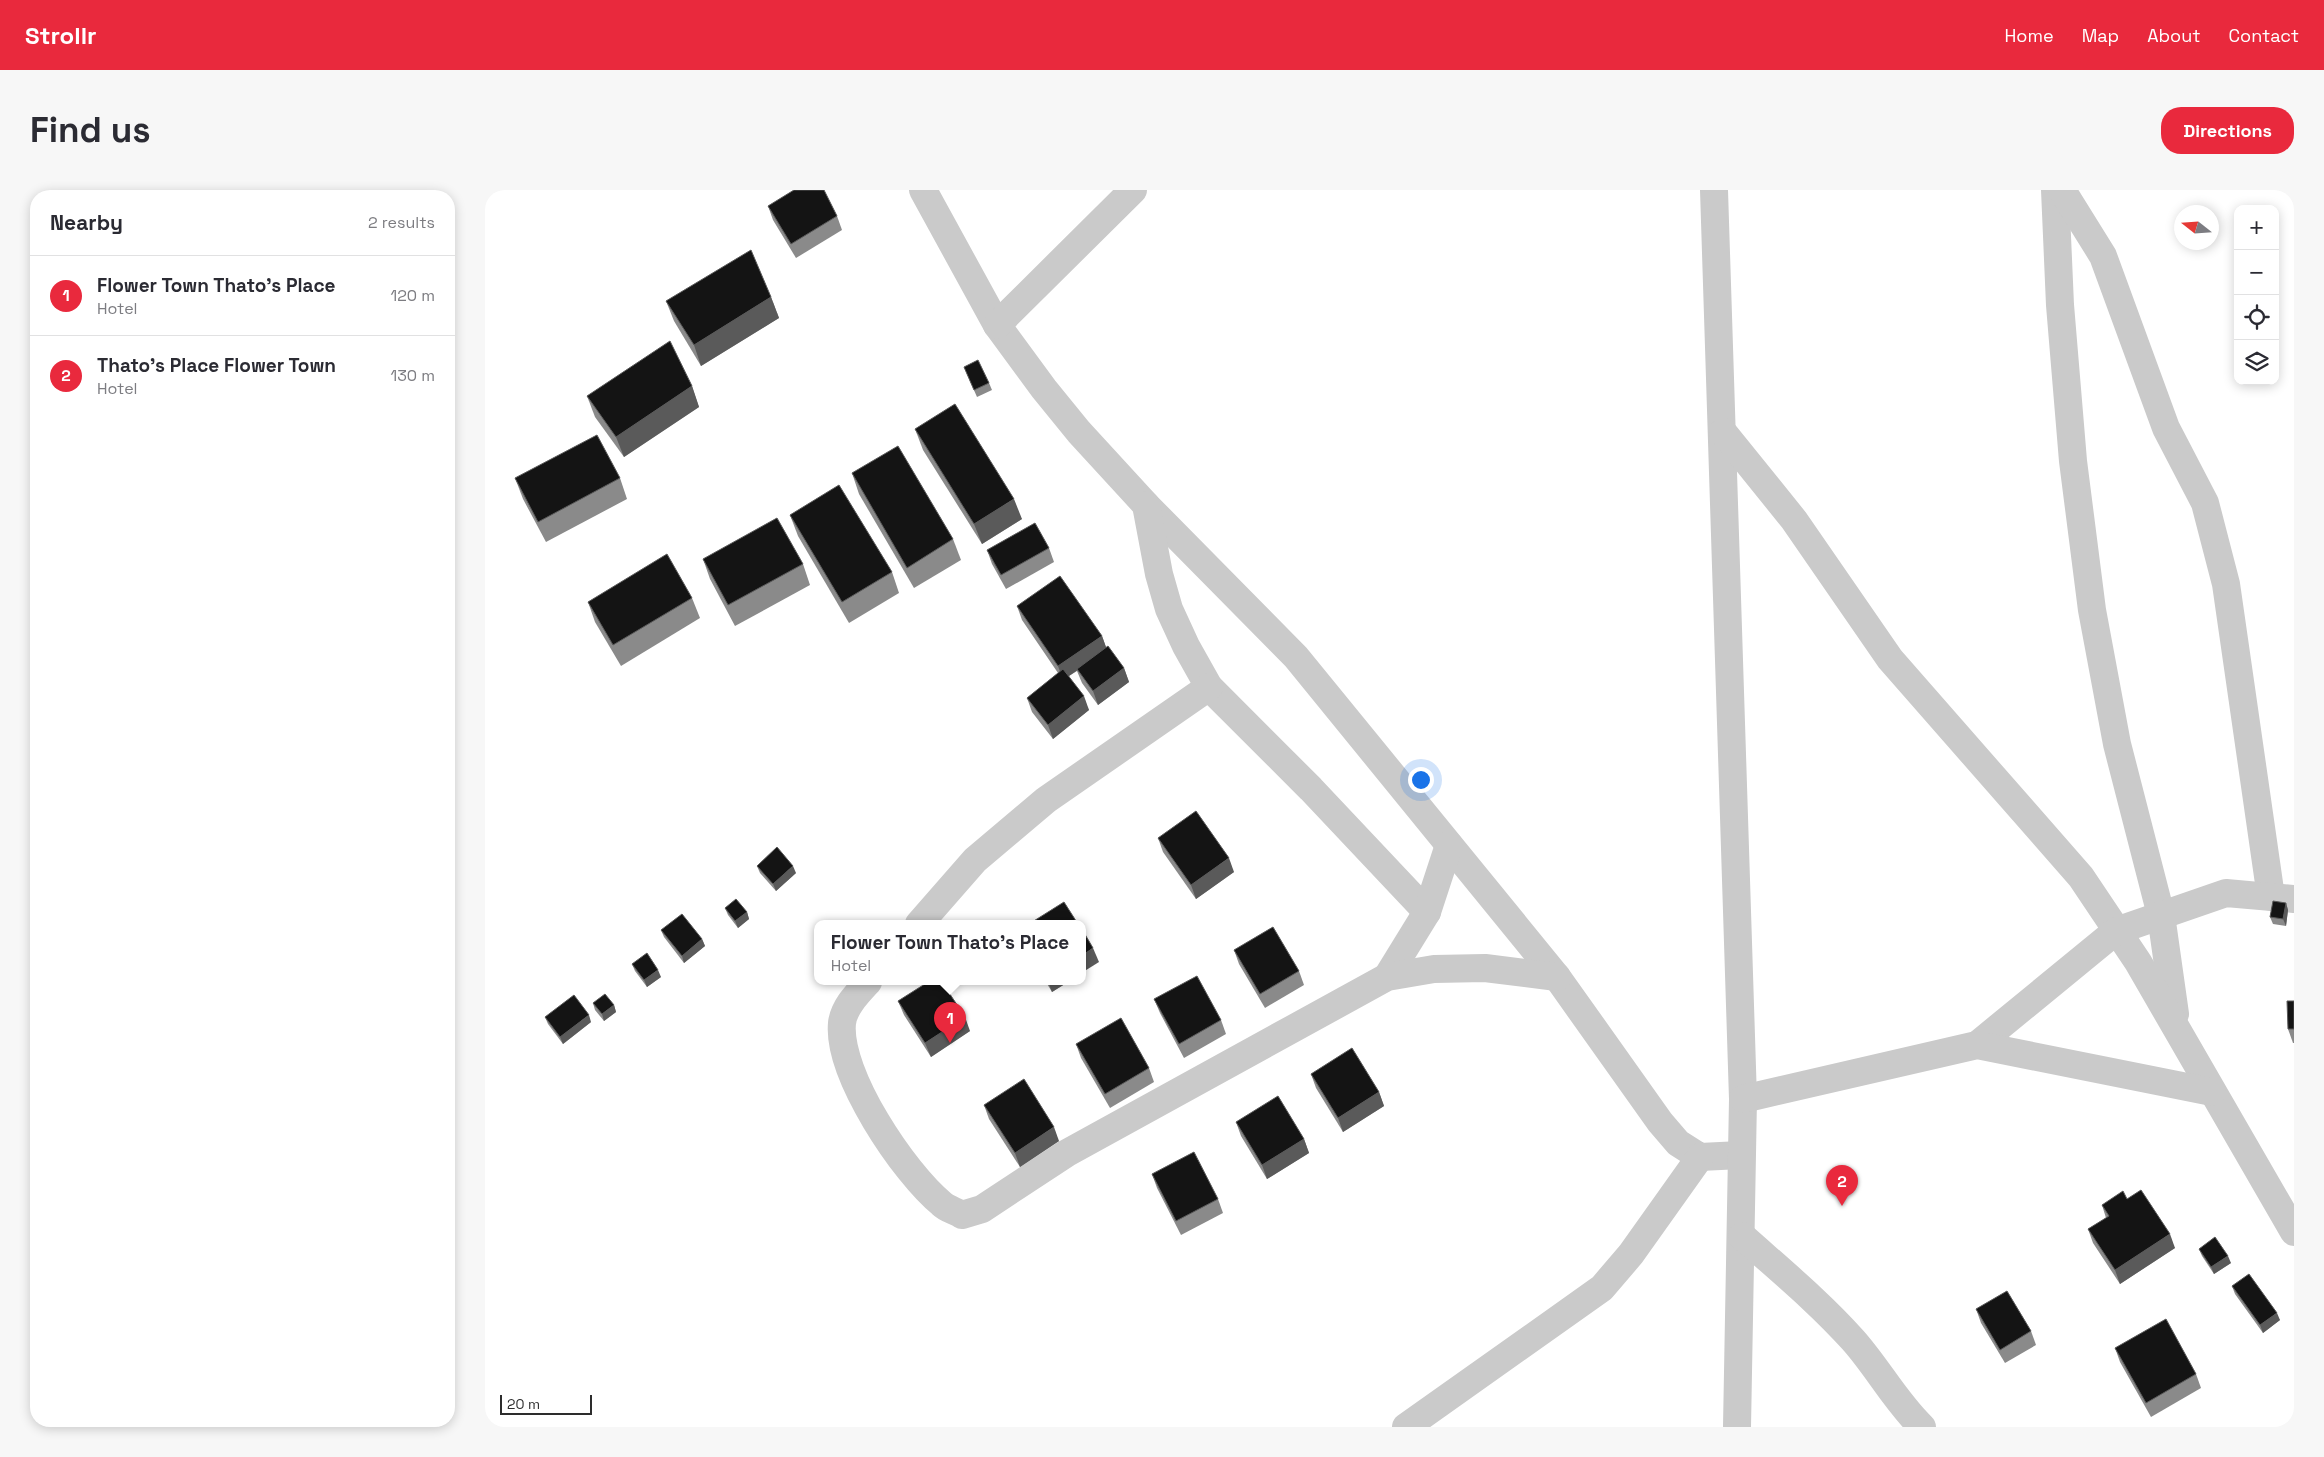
<!DOCTYPE html>
<html lang="en">
<head>
<meta charset="utf-8">
<style>
	body { margin:0; font-family:"Space Grotesk",sans-serif; background:#f7f7f7; color:#2b2b33 }
	.controls { position:absolute; right:15px; top:15px; display:grid; overflow:hidden; border-radius:10px; box-shadow:0 2px 12px #0003 }
	.controls button { width:45px; height:45px; display:grid; place-items:center; padding:0; border:0; border-bottom:1px solid #e1e1e2; background:#fff; color:#2b2b33; font:25px sans-serif }
	.compass { position:absolute; left:1689px; top:15px; width:45px; height:45px; border-radius:50%; background:#fff; box-shadow:0 2px 12px #0003; rotate:287deg }
	.scale { position:absolute; left:15px; bottom:12px; width:92px; box-sizing:border-box; padding-left:5px; border:2px solid #2d2d2d; border-top:0; font-size:14px; line-height:18px; white-space:nowrap; color:#2d2d2d; -webkit-text-stroke:4px #fff; paint-order:stroke }
	.you { position:absolute; left:935px; top:589px; width:18px; height:18px; margin:-12px; border:4px solid #fff; border-radius:50%; background:#1a73e8; box-shadow:0 0 0 8px #1a73e833 }
	.badge { display:grid; place-items:center; width:32px; height:32px; border-radius:50%; background:#e9293d; color:#fff; font-size:16px; font-weight:700 }
	.pin { position:absolute; translate:-50% -41px; filter:drop-shadow(0 1px 2px #0008) }
	.pin::after { content:''; position:absolute; top:26px; width:18px; height:15px; background:inherit; clip-path:polygon(0 0,100% 0,50% 100%) }
	.popup { position:absolute; left:329px; top:730px; width:272px; height:65px; box-sizing:border-box; display:grid; place-content:center; border-radius:10px; background:#fff; filter:drop-shadow(0 1px 4px #0005); font-size:16px; white-space:nowrap; color:#7c7c81 }
	.popup b { font-size:19px; color:#2b2b33 }
	.popup::after { content:''; position:absolute; left:50%; top:100%; margin-left:-10px; border:10px solid transparent; border-top-color:#fff }
	.list { margin:0; padding:0; list-style:none }
	h2 { display:flex; justify-content:space-between; align-items:center; height:65px; margin:0; padding:0 20px; font-size:21px }
	h2 small { font-size:16px; font-weight:400; color:#7c7c81 }
	.list li { display:grid; grid-template-columns:32px 1fr auto; gap:15px; align-items:center; box-sizing:border-box; height:80px; padding:0 20px; border-top:1px solid #e1e1e2 }
	.list b { display:block; font-size:19px; white-space:nowrap }
	.list p { margin:0; font-size:16px; white-space:nowrap; color:#7c7c81 }
	.list em { font-size:16px; font-style:normal; color:#7c7c81 }
	.icon { flex:none; width:28px; height:28px; fill:none; stroke:currentColor; stroke-width:2; stroke-linecap:round; stroke-linejoin:round }
	.map { position:relative; flex:none; width:1809px; height:1237px; overflow:hidden; border-radius:20px }
	header { display:flex; align-items:center; gap:30px; box-sizing:border-box; height:70px; padding:0 25px; background:#e9293d; color:#fff }
	header strong { font-size:24px }
	nav { display:flex; gap:28px; margin-inline-start:auto; font-size:18px }
	.intro { display:flex; align-items:center; justify-content:space-between; box-sizing:border-box; height:120px; padding:0 30px }
	h1 { margin:0; font-size:35px }
	.button { padding:12px 22px; border-radius:20px; background:#e9293d; color:#fff; font-size:18px; font-weight:700 }
	main { display:flex; gap:30px; padding:0 30px }
	aside { flex:1; background:#fff; border-radius:20px; box-shadow:0 2px 12px #0003 }
	.map>svg:first-child { display:block }
</style>
</head>
<body>
<header>
<strong>Strollr</strong>
<nav><a>Home</a><a>Map</a><a>About</a><a>Contact</a></nav>
</header>
<div class="intro"><h1>Find us</h1><a class="button">Directions</a></div>
<main>
<aside>
<h2>Nearby<small>2 results</small></h2>
<ul class="list">
<li><span class="badge">1</span><div><b>Flower Town Thato's Place</b><p>Hotel</p></div><em>120 m</em></li>
<li><span class="badge">2</span><div><b>Thato's Place Flower Town</b><p>Hotel</p></div><em>130 m</em></li>
</ul>
</aside>
<div class="map">
<svg width="1809" height="1237" viewBox="0 0 1809 1237">
	<rect width="100%" height="100%" fill="#fff"/>
	<g fill="none" stroke-linecap="round" stroke-linejoin="round">
		<!-- street -->
		<g stroke="#cacaca" stroke-width="28">
			<polyline points="438,0 512,135 559,199 594,242 661,315 811,467 1072,787 1175,932 1193,953 1215,967 1256,965"/>
			<polyline points="1229,0 1258,909 1252,1237"/>
			<polyline points="1570,0 1575,115 1588,271 1607,420 1632,554 1676,725 1690,824"/>
			<polyline points="1577,0 1618,66 1681,238 1720,313 1741,394 1786,707"/>
			<polyline points="512,135 648,0"/>
			<polyline points="1238,242 1309,330 1405,469 1596,687 1653,772 1809,1042"/>
			<polyline points="661,315 674,384 684,419 701,456 724,497 826,599 942,722"/>
			<polyline points="434,734 490,670 561,610 724,497"/>
			<polyline points="902,787 942,722 964,655"/>
			<path d="M383 792C372 804 359 817 357 833 352 884 419 983 457 1014 462 1019 471 1021 477 1025L497 1019 582 963 902 787 949 779 1000 778 1072 787"/>
			<polyline points="1492,855 1631,741 1741,703 1809,709"/>
			<polyline points="1258,909 1492,855 1727,902"/>
			<path d="M1257 1046C1295 1080 1334 1112 1368 1150 1393 1178 1410 1211 1437 1237"/>
			<polyline points="921,1237 1117,1098 1146,1064 1215,967"/>
		</g>
	</g>
	<!-- wall -->
	<g fill="#8a8a8a">
		<polygon points="283,16 352,26 357,40 311,68 288,30"/>
		<polygon points="286,107 294,128 216,176 189,131 181,111"/>
		<polygon points="479,177 504,193 507,200 492,207"/>
		<polygon points="207,196 214,217 139,267 110,227 102,206"/>
		<polygon points="430,239 537,329 497,354 438,260"/>
		<polygon points="367,283 468,349 476,370 429,398 374,304"/>
		<polygon points="30,288 135,288 142,309 61,352 38,309"/>
		<polygon points="305,325 407,382 414,403 364,433 313,346"/>
		<polygon points="564,358 569,372 521,399 507,374 502,360"/>
		<polygon points="218,369 318,374 325,395 250,436 225,389"/>
		<polygon points="207,408 215,428 136,476 110,432 103,412"/>
		<polygon points="532,416 617,446 621,457 639,478 644,492 613,515 597,493 592,481 584,486 604,520 568,549 547,522 542,508 573,483 537,430"/>
		<polygon points="673,648 749,682 711,709 678,662"/>
		<polygon points="272,676 311,683 291,701 275,683"/>
		<polygon points="1801,713 1803,720 1801,736 1788,734 1785,727"/>
		<polygon points="240,718 262,722 264,729 253,738 243,725"/>
		<polygon points="176,740 217,749 220,756 199,773 179,747"/>
		<polygon points="749,760 814,781 819,795 780,818 754,774"/>
		<polygon points="147,774 176,787 162,797 150,781"/>
		<polygon points="561,792 583,792 567,802"/>
		<polygon points="669,809 736,830 741,844 699,868 675,823"/>
		<polygon points="413,811 485,841 446,867 419,825"/>
		<polygon points="1809,811 1809,853 1808,853 1803,839"/>
		<polygon points="108,813 129,815 131,822 119,831 110,820"/>
		<polygon points="60,827 106,832 78,854 63,834"/>
		<polygon points="591,854 664,878 669,892 625,918 596,868"/>
		<polygon points="826,884 894,902 899,916 858,942 831,898"/>
		<polygon points="499,915 574,951 535,977 504,929"/>
		<polygon points="751,932 819,949 824,963 782,989 756,946"/>
		<polygon points="667,984 733,1009 738,1023 696,1045 672,998"/>
		<polygon points="1642,1009 1690,1058 1635,1094 1608,1053 1603,1039 1621,1028 1617,1015"/>
		<polygon points="1714,1059 1746,1073 1729,1084 1717,1066"/>
		<polygon points="1747,1096 1795,1130 1778,1143 1750,1104"/>
		<polygon points="1491,1119 1546,1141 1551,1155 1520,1173 1496,1133"/>
		<polygon points="1630,1158 1711,1184 1716,1198 1666,1227 1635,1172"/>
	</g>
	<!-- shaded-wall -->
	<g fill="#5a5a5a">
		<polygon points="286,107 294,128 216,176 209,155"/>
		<polygon points="207,196 214,217 139,267 131,247"/>
		<polygon points="529,309 537,329 497,354 489,334"/>
		<polygon points="617,446 622,460 578,490 573,476"/>
		<polygon points="639,478 644,492 613,515 608,501"/>
		<polygon points="599,506 604,520 568,549 563,535"/>
		<polygon points="744,668 749,682 711,709 706,695"/>
		<polygon points="308,676 311,683 291,701 288,694"/>
		<polygon points="1801,713 1803,720 1801,736 1798,729"/>
		<polygon points="262,722 264,729 253,738 250,731"/>
		<polygon points="217,749 220,756 199,773 197,766"/>
		<polygon points="608,758 614,772 598,782 598,765"/>
		<polygon points="173,780 176,787 162,797 159,790"/>
		<polygon points="563,792 583,792 567,802"/>
		<polygon points="129,815 131,822 119,831 117,824"/>
		<polygon points="104,825 106,832 78,854 75,847"/>
		<polygon points="480,827 485,841 446,867 440,853"/>
		<polygon points="894,902 899,916 858,942 853,928"/>
		<polygon points="569,937 574,951 535,977 530,963"/>
		<polygon points="819,949 824,963 782,989 777,975"/>
		<polygon points="1685,1044 1690,1058 1635,1094 1630,1080"/>
		<polygon points="1743,1066 1746,1073 1729,1084 1726,1077"/>
		<polygon points="1792,1123 1795,1130 1778,1143 1775,1135"/>
	</g>
	<!-- building -->
	<g fill="#141414" stroke="#5a5a5a">
		<polygon points="309,0 339,0 352,26 306,54 283,16"/>
		<polygon points="266,60 286,107 209,155 181,111"/>
		<polygon points="185,151 207,196 131,247 102,206"/>
		<polygon points="493,170 504,193 489,200 479,177"/>
		<polygon points="470,214 529,309 489,334 430,239"/>
		<polygon points="112,245 135,288 53,332 30,288"/>
		<polygon points="413,256 468,349 422,378 367,283"/>
		<polygon points="354,295 407,382 357,412 305,325"/>
		<polygon points="292,328 318,374 243,415 218,369"/>
		<polygon points="550,333 564,358 516,385 502,360"/>
		<polygon points="182,364 207,408 128,455 103,412"/>
		<polygon points="575,386 617,446 573,476 532,416"/>
		<polygon points="623,456 639,478 608,501 592,479"/>
		<polygon points="578,479 599,506 563,535 542,508"/>
		<polygon points="711,621 744,668 706,695 673,648"/>
		<polygon points="292,657 308,676 288,694 272,676"/>
		<polygon points="251,709 262,722 250,731 240,718"/>
		<polygon points="1788,711 1801,713 1798,729 1785,727"/>
		<polygon points="579,712 593,734 544,734"/>
		<polygon points="197,724 217,749 197,766 176,740"/>
		<polygon points="788,737 814,781 775,804 749,760"/>
		<polygon points="598,741 608,758 598,765"/>
		<polygon points="162,763 173,780 159,790 147,774"/>
		<polygon points="712,786 736,830 694,854 669,809"/>
		<polygon points="443,792 457,792 480,827 440,853 413,811"/>
		<polygon points="120,804 129,815 117,824 108,813"/>
		<polygon points="89,805 104,825 75,847 60,827"/>
		<polygon points="1802,811 1809,811 1809,839 1803,839"/>
		<polygon points="636,828 664,878 620,904 591,854"/>
		<polygon points="867,858 894,902 853,928 826,884"/>
		<polygon points="539,889 569,937 530,963 499,915"/>
		<polygon points="793,906 819,949 777,975 751,932"/>
		<polygon points="709,962 733,1009 691,1031 667,984"/>
		<polygon points="1656,1000 1685,1044 1630,1080 1603,1039 1624,1026 1617,1015 1638,1001 1642,1009"/>
		<polygon points="1730,1047 1743,1066 1726,1077 1714,1059"/>
		<polygon points="1764,1084 1792,1123 1775,1135 1747,1096"/>
		<polygon points="1522,1101 1546,1141 1515,1160 1491,1119"/>
		<polygon points="1681,1129 1711,1184 1661,1213 1630,1158"/>
	</g>
</svg>
<div class="controls">
<button>+</button>
<button>−</button>
<button><svg class="icon" aria-label="locate" viewBox="0 0 24 24"><circle cx="12" cy="12" r="6"/><path d="M12 2v4M12 18v4M2 12h4M18 12h4"/></svg></button>
<button><svg class="icon" aria-label="layers" viewBox="0 0 24 24"><path d="M12 4l9 5-9 5-9-5zM3 14l9 5 9-5"/></svg></button>
</div>
<svg class="compass" viewBox="-18 -18 36 36"><path d="M0-13l5 13h-10z" fill="#e53935"/><path d="M0 13l5-13h-10z" fill="#7c7c81"/></svg>
<div class="scale">20 m</div>
<div class="you"></div>
<div class="pin badge" style="left:465px;top:853px">1</div>
<div class="popup"><b>Flower Town Thato's Place</b>Hotel</div>
<div class="pin badge" style="left:1357px;top:1016px">2</div>
</div>
</main>
</body>
</html>
